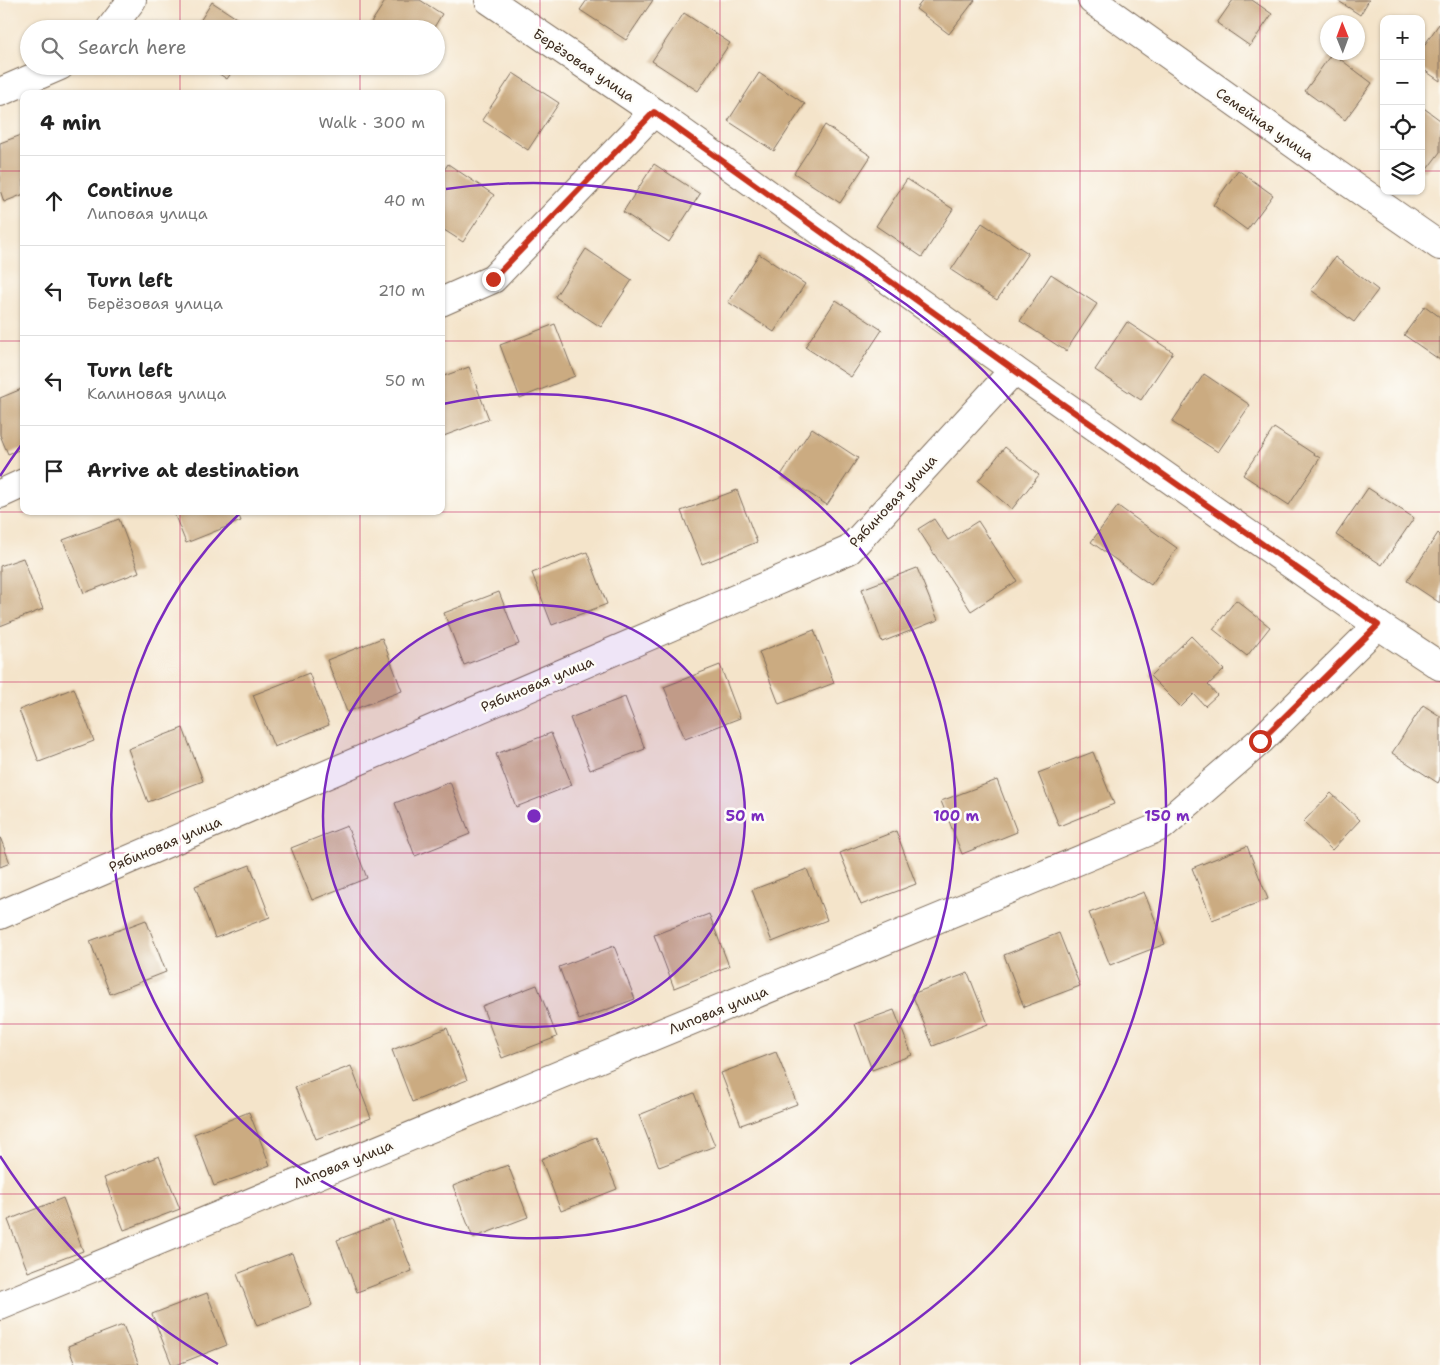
<!DOCTYPE html>
<html lang="en">
<head>
<meta charset="utf-8">
<style>
	body { margin:0; font-family:"Shantell Sans",sans-serif; background:#f6f6f6; color:#222 }
	.controls { position:absolute; right:15px; top:15px; display:grid; overflow:hidden; border-radius:10px; box-shadow:0 1px 4px #0004 }
	.controls button { width:45px; height:45px; display:grid; place-items:center; padding:0; border:0; border-bottom:1px solid #e0e0e0; background:#fff; color:#222; font:25px sans-serif }
	.compass { position:absolute; left:1320px; top:15px; width:45px; height:45px; border-radius:50%; background:#fff; box-shadow:0 1px 4px #0004; rotate:359deg }
	.stop { position:absolute; width:15px; height:15px; margin:-11px; border:4px solid #c8321e; border-radius:50%; background:#fff }
	.stop.end { background:#c8321e; border-color:#fff; box-shadow:0 1px 5px #0008 }
	.list { margin:0; padding:0; list-style:none }
	h2 { display:flex; justify-content:space-between; align-items:center; height:65px; margin:0; padding:0 20px; font-size:21px }
	h2 small { font-size:16px; font-weight:400; color:#767676 }
	.list li { display:grid; grid-template-columns:32px 1fr auto; gap:15px; align-items:center; box-sizing:border-box; height:90px; padding:0 20px; border-top:1px solid #e0e0e0 }
	.list b { display:block; font-size:19px; white-space:nowrap }
	.list p { margin:0; font-size:16px; white-space:nowrap; color:#767676 }
	.list em { font-size:16px; font-style:normal; color:#767676 }
	.icon { flex:none; width:28px; height:28px; fill:none; stroke:currentColor; stroke-width:2; stroke-linecap:round; stroke-linejoin:round }
	.map { position:relative; flex:none; width:1440px; height:1365px; overflow:hidden }
	.search { position:absolute; background:#fff; box-shadow:0 1px 4px #0004; left:20px; top:20px; width:425px; height:55px; display:flex; align-items:center; gap:12px; box-sizing:border-box; padding:0 18px; border-radius:28px; color:#767676; font-size:19px }
	.panel { position:absolute; background:#fff; box-shadow:0 1px 4px #0004; left:20px; top:90px; width:425px; height:425px; border-radius:10px }
	.map>svg:first-child { display:block }
</style>
</head>
<body>
<div class="map">
<svg width="1440" height="1365" viewBox="0 0 1440 1365">
	<rect width="100%" height="100%" fill="#fdfcf7"/>
	<filter id="ink" filterUnits="userSpaceOnUse"><feTurbulence type="fractalNoise" baseFrequency=".02" numOctaves="2"/><feDisplacementMap in="SourceGraphic" scale="10" xChannelSelector="R" yChannelSelector="G"/><feConvolveMatrix kernelMatrix="1 2 1 2 8 2 1 2 1" color-interpolation-filters="sRGB"/></filter>
	<filter id="wash" filterUnits="userSpaceOnUse"><feTurbulence type="fractalNoise" baseFrequency=".0096" numOctaves="4" result="noise"/><feDisplacementMap in="SourceGraphic" scale="20" xChannelSelector="R" yChannelSelector="G"/><feGaussianBlur stdDeviation="1.12" result="paint"/><feColorMatrix in="noise" values="0 0 0 0 0 0 0 0 0 0 0 0 0 0 0 0 0 1.4 0 .05"/><feComposite in="paint" operator="in"/></filter>
	<g filter="url(#wash)">
		<rect width="100%" height="100%" fill="#f4e4ca"/>
		<g id="blocks">
			<!-- building -->
			<g fill="#cbab81">
				<polygon points="386,0 420,0 442,14 433,29 367,29"/>
				<polygon points="587,0 653,0 626,40 580,10"/>
				<polygon points="923,0 975,0 949,34 916,9"/>
				<polygon points="1233,0 1252,0 1272,14 1250,46 1217,23"/>
				<polygon points="1337,0 1369,0 1360,15"/>
				<polygon points="212,2 253,29 195,29"/>
				<polygon points="684,13 730,43 698,91 652,61"/>
				<polygon points="1439,24 1440,25 1440,81 1421,68 1421,50"/>
				<polygon points="1332,53 1372,83 1345,120 1305,91"/>
				<polygon points="207,66 236,66 227,79"/>
				<polygon points="513,73 559,103 528,150 482,120"/>
				<polygon points="759,73 805,104 774,151 728,121"/>
				<polygon points="1421,106 1440,120 1440,152 1425,172 1421,169"/>
				<polygon points="825,125 871,156 840,203 794,173"/>
				<polygon points="24,134 24,194 4,202 0,190 0,143"/>
				<polygon points="448,164 494,195 463,242 441,228 441,175"/>
				<polygon points="654,164 700,194 669,242 623,212"/>
				<polygon points="1238,170 1273,195 1247,230 1213,205"/>
				<polygon points="907,179 953,209 922,257 876,226"/>
				<polygon points="982,223 1028,253 997,300 951,270"/>
				<polygon points="586,249 632,280 601,327 555,297"/>
				<polygon points="759,254 805,284 774,332 728,302"/>
				<polygon points="1335,257 1378,290 1354,322 1311,290"/>
				<polygon points="1051,274 1097,304 1066,351 1020,321"/>
				<polygon points="836,300 882,330 851,377 805,347"/>
				<polygon points="1425,306 1440,317 1440,360 1404,335"/>
				<polygon points="1127,322 1173,352 1141,400 1095,370"/>
				<polygon points="555,324 575,376 520,398 500,345"/>
				<polygon points="469,367 489,419 441,437 441,377"/>
				<polygon points="1204,374 1250,405 1218,452 1172,422"/>
				<polygon points="24,388 24,448 8,454 0,435 0,398"/>
				<polygon points="812,428 858,458 827,505 781,475"/>
				<polygon points="1274,428 1320,458 1289,505 1243,475"/>
				<polygon points="1005,447 1039,475 1012,509 978,481"/>
				<polygon points="1368,488 1414,518 1382,565 1336,535"/>
				<polygon points="737,490 757,542 702,564 681,511"/>
				<polygon points="1118,506 1177,548 1151,585 1091,542"/>
				<polygon points="173,511 237,511 241,521 186,543"/>
				<polygon points="119,519 139,572 84,593 63,540"/>
				<polygon points="934,519 948,540 978,521 1017,581 971,611 918,529"/>
				<polygon points="1438,533 1440,535 1440,603 1407,581"/>
				<polygon points="587,552 607,604 552,625 532,573"/>
				<polygon points="23,558 43,609 0,626 0,566"/>
				<polygon points="917,568 938,620 882,642 862,589"/>
				<polygon points="499,592 519,644 464,665 444,613"/>
				<polygon points="1236,600 1270,627 1247,656 1213,629"/>
				<polygon points="814,630 834,683 779,704 759,652"/>
				<polygon points="1191,636 1224,670 1208,685 1217,695 1205,706 1194,694 1181,707 1150,676"/>
				<polygon points="382,638 402,691 347,712 327,660"/>
				<polygon points="720,665 740,718 685,739 664,687"/>
				<polygon points="309,673 329,725 274,747 253,695"/>
				<polygon points="74,688 94,741 39,762 19,710"/>
				<polygon points="625,697 645,749 590,770 570,718"/>
				<polygon points="1423,705 1440,716 1440,779 1438,783 1392,753"/>
				<polygon points="183,728 203,781 148,802 128,749"/>
				<polygon points="551,733 572,785 516,807 496,754"/>
				<polygon points="1093,752 1114,804 1059,826 1038,773"/>
				<polygon points="997,780 1017,832 962,854 941,801"/>
				<polygon points="450,782 470,834 415,856 395,803"/>
				<polygon points="1331,793 1360,820 1332,850 1303,822"/>
				<polygon points="347,826 367,878 312,900 291,848"/>
				<polygon points="896,831 916,884 861,905 840,853"/>
				<polygon points="0,837 10,863 0,867"/>
				<polygon points="1247,846 1268,899 1212,920 1192,868"/>
				<polygon points="250,865 270,917 215,938 195,886"/>
				<polygon points="807,869 827,920 772,942 752,890"/>
				<polygon points="1144,892 1165,944 1110,965 1089,913"/>
				<polygon points="709,914 729,966 674,988 654,935"/>
				<polygon points="146,920 166,972 110,994 90,941"/>
				<polygon points="1059,933 1080,986 1024,1007 1004,955"/>
				<polygon points="614,946 635,999 579,1020 559,967"/>
				<polygon points="968,973 988,1024 933,1046 912,994"/>
				<polygon points="537,985 557,1037 502,1058 482,1006"/>
				<polygon points="894,1010 912,1055 872,1070 855,1024"/>
				<polygon points="447,1028 467,1080 412,1102 392,1050"/>
				<polygon points="776,1052 797,1104 741,1125 721,1073"/>
				<polygon points="351,1066 371,1118 316,1139 295,1087"/>
				<polygon points="694,1093 715,1146 659,1167 639,1115"/>
				<polygon points="249,1112 270,1165 214,1186 194,1134"/>
				<polygon points="596,1137 617,1189 561,1211 541,1159"/>
				<polygon points="159,1156 180,1209 124,1230 104,1178"/>
				<polygon points="508,1165 528,1217 473,1238 453,1186"/>
				<polygon points="63,1198 83,1251 28,1272 8,1220"/>
				<polygon points="392,1219 412,1271 357,1292 337,1240"/>
				<polygon points="292,1253 312,1305 257,1326 237,1274"/>
				<polygon points="207,1293 227,1345 176,1365 172,1365 152,1314"/>
				<polygon points="123,1325 139,1365 75,1365 68,1346"/>
			</g>
		</g>
	</g>
	<g filter="url(#ink)">
		<use href="#blocks" fill-opacity="0" stroke="#7c6b5a" stroke-width="1"/>
		<g fill="none" stroke-linecap="round" stroke-linejoin="round">
			<defs>
				<g id="minor">
					<polyline points="489,0 654,112 1014,370 1378,625 1440,666"/>
					<polyline points="1092,0 1325,166 1440,246"/>
					<polyline points="110,29 132,0"/>
					<polyline points="0,92 60,66"/>
					<polyline points="441,302 493,279 654,112"/>
					<polyline points="0,494 24,483"/>
					<polyline points="0,915 849,550 1014,370"/>
					<polyline points="0,1306 1162,826 1260,741 1378,625"/>
				</g>
			</defs>
			<!-- minor casing -->
			<use href="#minor" stroke="#7c6b5a" stroke-width="30"/>
			<!-- minor -->
			<use href="#minor" stroke="#fff" stroke-width="28"/>
		</g>
	</g>
	<g fill="none" stroke-linecap="round" stroke-linejoin="round" filter="url(#ink)">
		<!-- route -->
		<polyline stroke="#c8321e" stroke-width="6" points="493,279 654,112 1014,370 1378,625 1260,741"/>
	</g>
	<!-- grid -->
	<path fill="none" stroke="#c2185b" stroke-width="1" stroke-opacity="0.55" d="M180 0V29M360 0V29M540 0V1365M720 0V1365M900 0V1365M1080 0V1365M1260 0V1365M180 66V94M360 66V94M0 171H24M441 171H1384M1421 171H1440M0 341H24M441 341H1440M180 511V1365M360 511V1365M0 512H1440M0 682H1440M0 853H1440M0 1024H1440M0 1194H1440"/>
	<!-- distance rings -->
	<circle cx="534" cy="816" r="211" fill="#7b2cbf" fill-opacity=".12"/>
	<g fill="none" stroke="#7b2cbf" stroke-width="2.5">
		<circle cx="534" cy="816" r="211"/>
		<path d="M443 404A422 422 0 1 1 241 512"/>
		<path d="M218 1364A633 633 0 0 1 0 1156M0 476A633 633 0 0 1 22 444M446 189A633 633 0 0 1 850 1364"/>
	</g>
	<g text-anchor="middle" dominant-baseline="central" stroke-width="5" stroke-linejoin="round" paint-order="stroke">
		<!-- street labels -->
		<g font-size="14" fill="#3b2a1e" stroke="#fdfcf7">
			<text transform="translate(584 65) rotate(34)">Берёзовая улица</text>
			<text transform="translate(1265 124) rotate(35)">Семейная улица</text>
			<text transform="translate(893 501) rotate(-47)">Рябиновая улица</text>
			<text transform="translate(537 684) rotate(-23)">Рябиновая улица</text>
			<text transform="translate(165 844) rotate(-23)">Рябиновая улица</text>
			<text transform="translate(718 1010) rotate(-22)">Липовая улица</text>
			<text transform="translate(343 1164) rotate(-22)">Липовая улица</text>
		</g>
	</g>
	<circle cx="534" cy="816" r="8" fill="#7b2cbf" stroke="#fdfcf7" stroke-width="2.5"/>
	<g font-size="15" text-anchor="middle" font-weight="bold" fill="#7b2cbf" stroke="#fdfcf7" stroke-width="5" stroke-linejoin="round" paint-order="stroke">
		<text x="745" y="821">50 m</text>
		<text x="956" y="821">100 m</text>
		<text x="1167" y="821">150 m</text>
	</g>
</svg>
<div class="controls">
<button>+</button>
<button>−</button>
<button><svg class="icon" aria-label="locate" viewBox="0 0 24 24"><circle cx="12" cy="12" r="6"/><path d="M12 2v4M12 18v4M2 12h4M18 12h4"/></svg></button>
<button><svg class="icon" aria-label="layers" viewBox="0 0 24 24"><path d="M12 4l9 5-9 5-9-5zM3 14l9 5 9-5"/></svg></button>
</div>
<svg class="compass" viewBox="-18 -18 36 36"><path d="M0-13l5 13h-10z" fill="#e53935"/><path d="M0 13l5-13h-10z" fill="#767676"/></svg>
<div class="stop" style="left:1260px;top:741px"></div>
<div class="stop end" style="left:493px;top:279px"></div>
<div class="search"><svg class="icon" aria-label="search" viewBox="0 0 24 24"><circle cx="10" cy="10" r="6"/><path d="M15 15l6 6"/></svg>Search here</div>
<section class="panel">
<h2>4 min<small>Walk · 300 m</small></h2>
<ul class="list">
<li><svg class="icon" aria-label="ahead" viewBox="0 0 24 24"><path d="M12 20V5M6 11l6-6 6 6"/></svg><div><b>Continue</b><p>Липовая улица</p></div><em>40 m</em></li>
<li><svg class="icon" aria-label="left" viewBox="0 0 24 24"><path d="M17 20v-9H6M10 6l-5 5 5 5"/></svg><div><b>Turn left</b><p>Берёзовая улица</p></div><em>210 m</em></li>
<li><svg class="icon" aria-label="left" viewBox="0 0 24 24"><path d="M17 20v-9H6M10 6l-5 5 5 5"/></svg><div><b>Turn left</b><p>Калиновая улица</p></div><em>50 m</em></li>
<li><svg class="icon" aria-label="arrive" viewBox="0 0 24 24"><path d="M6 21V4h12l-3 4 3 4H6"/></svg><div><b>Arrive at destination</b></div></li>
</ul>
</section>
</div>
</body>
</html>
